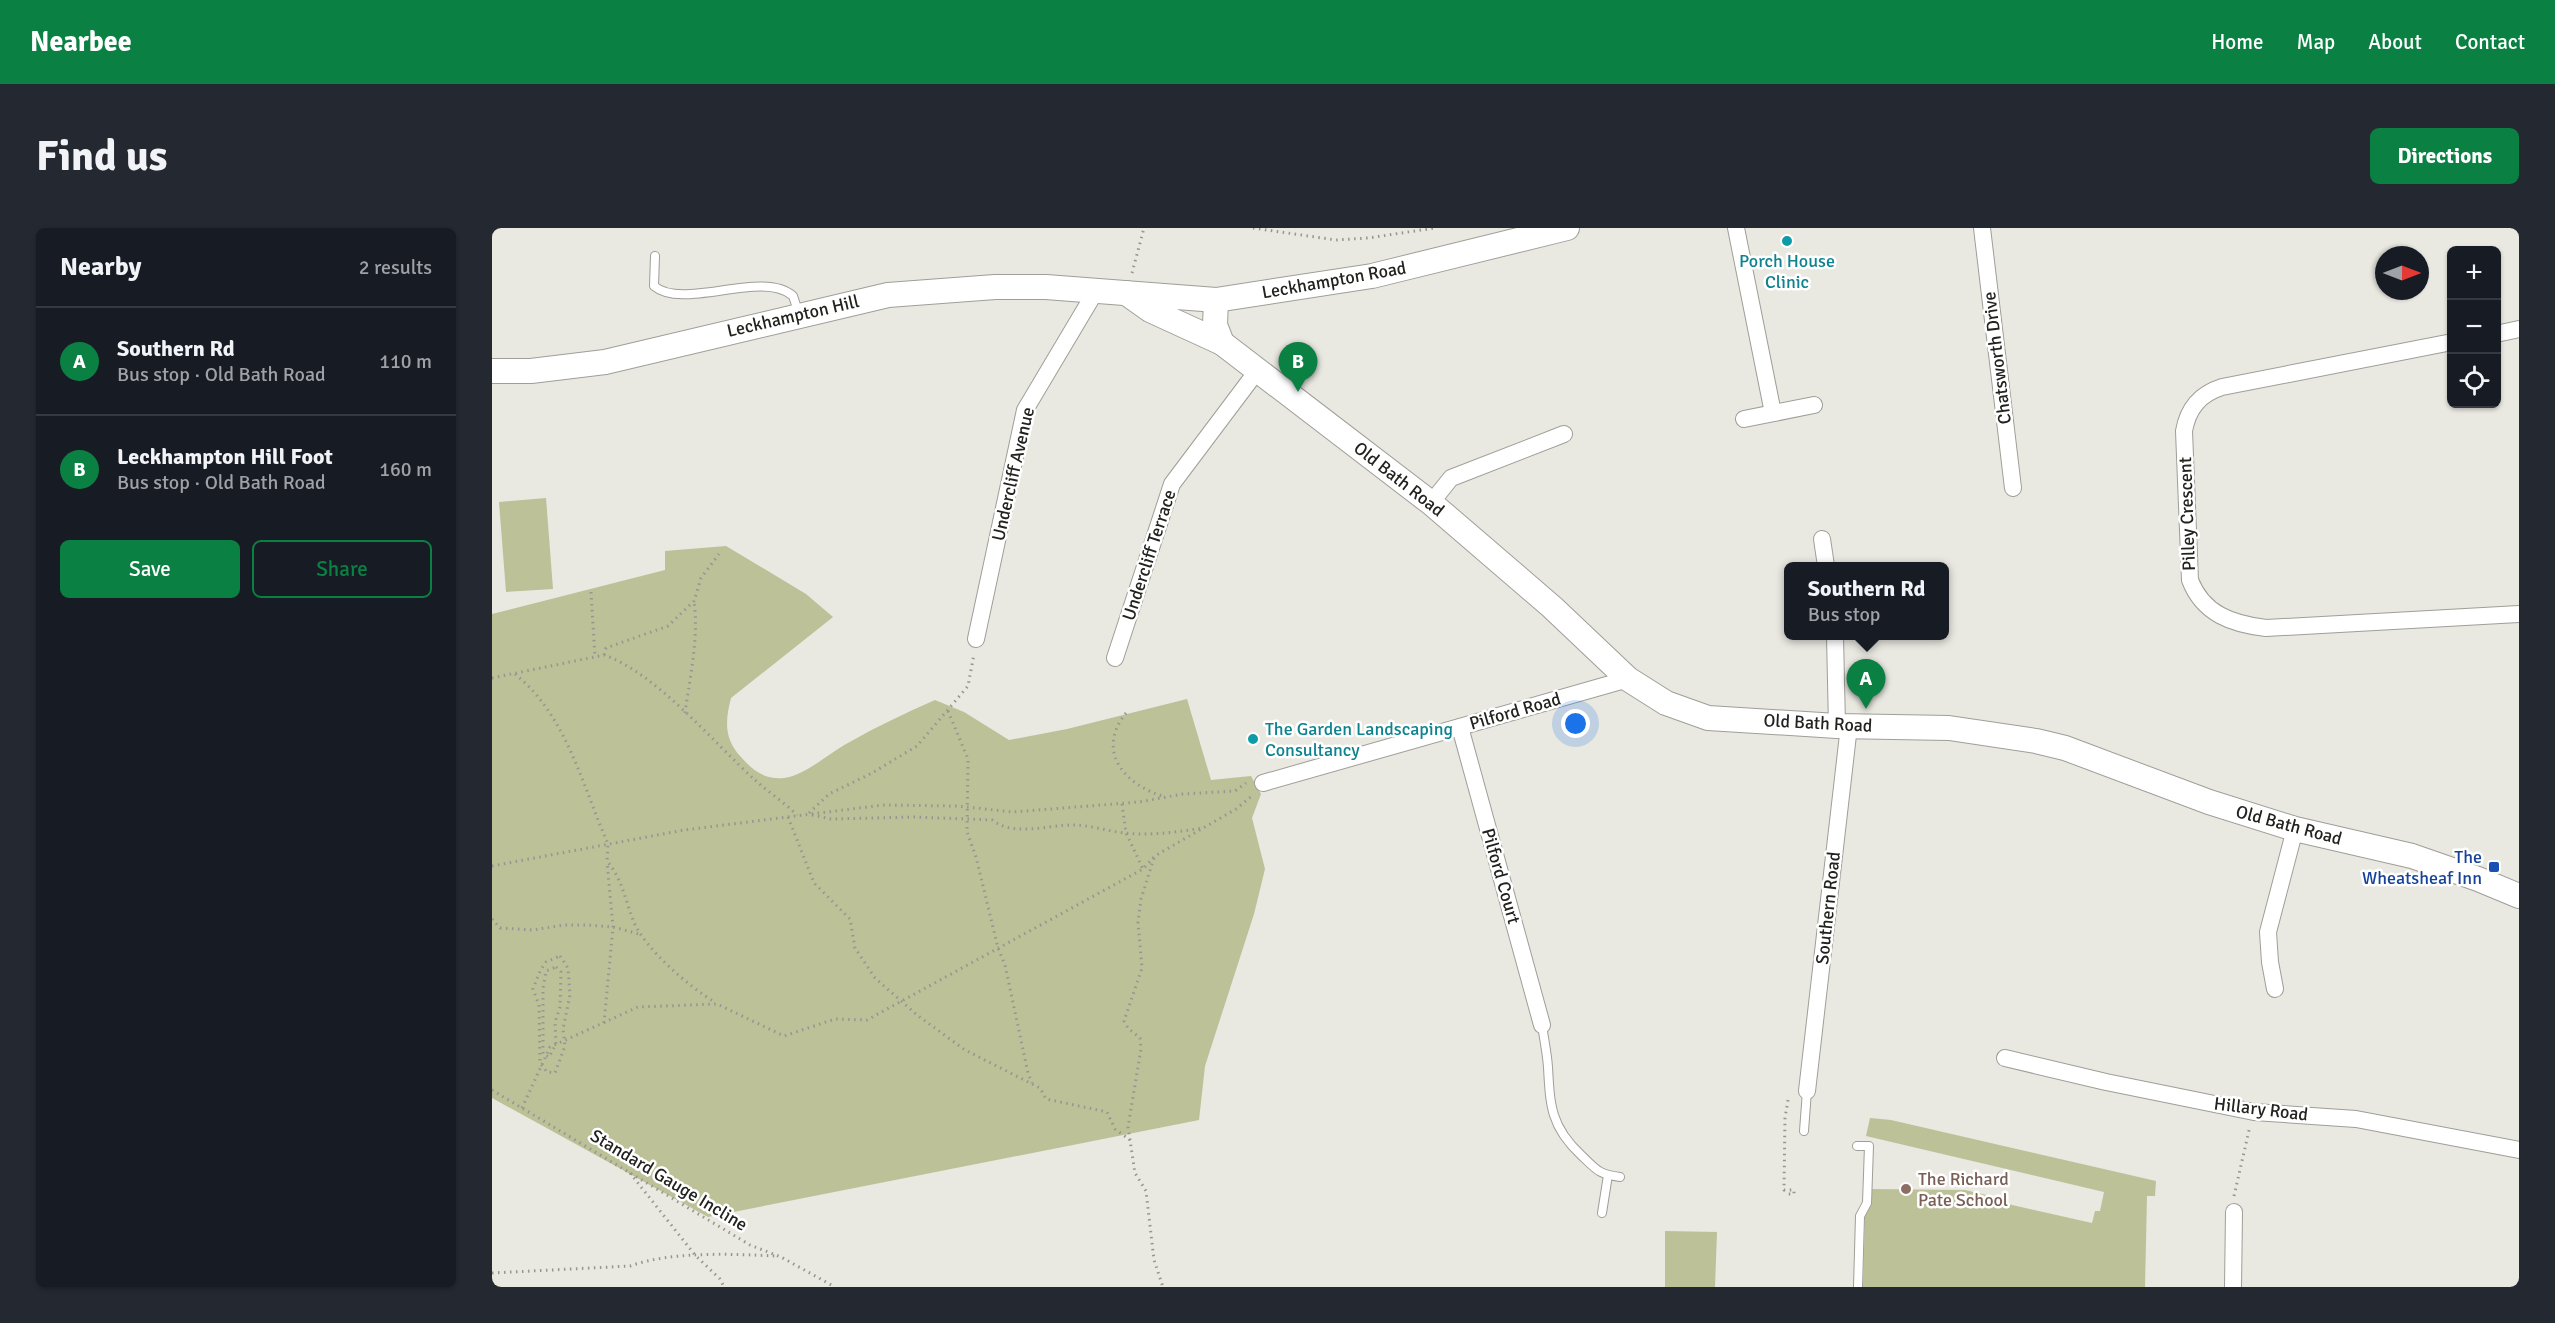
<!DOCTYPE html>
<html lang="en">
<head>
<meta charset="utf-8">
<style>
	body { margin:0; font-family:Signika,sans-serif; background:#242831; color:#f1f3f6 }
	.controls { position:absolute; right:18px; top:18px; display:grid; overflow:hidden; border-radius:9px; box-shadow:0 2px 4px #0004 }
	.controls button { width:54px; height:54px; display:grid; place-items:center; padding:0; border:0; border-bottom:2px solid #363941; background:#171b24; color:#f1f3f6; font:30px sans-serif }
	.compass { position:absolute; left:1883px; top:18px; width:54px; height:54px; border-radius:50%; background:#171b24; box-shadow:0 2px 4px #0004; rotate:90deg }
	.you { position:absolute; left:1084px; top:496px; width:21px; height:21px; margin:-15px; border:4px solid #fff; border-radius:50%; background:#1a73e8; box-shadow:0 0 0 9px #1a73e833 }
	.badge { display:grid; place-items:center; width:39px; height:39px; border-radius:50%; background:#0b8043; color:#fff; font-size:20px; font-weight:700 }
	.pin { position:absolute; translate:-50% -50px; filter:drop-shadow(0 2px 3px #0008) }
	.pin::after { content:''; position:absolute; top:32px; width:21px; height:18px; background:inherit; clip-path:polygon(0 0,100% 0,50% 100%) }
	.popup { position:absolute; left:1292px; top:334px; width:165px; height:78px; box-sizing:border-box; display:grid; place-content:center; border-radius:9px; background:#171b24; filter:drop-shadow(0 2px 4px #0005); font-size:20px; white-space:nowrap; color:#9ea1a6 }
	.popup b { font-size:22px; color:#f1f3f6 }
	.popup::after { content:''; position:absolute; left:50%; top:100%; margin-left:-12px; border:12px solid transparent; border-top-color:#171b24 }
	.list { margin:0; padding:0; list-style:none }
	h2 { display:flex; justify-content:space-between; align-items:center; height:78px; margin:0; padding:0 24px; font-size:26px }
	h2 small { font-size:20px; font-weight:400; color:#9ea1a6 }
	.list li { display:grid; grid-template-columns:39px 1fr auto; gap:18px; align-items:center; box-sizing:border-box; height:108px; padding:0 24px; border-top:2px solid #363941 }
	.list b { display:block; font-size:22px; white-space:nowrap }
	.list p { margin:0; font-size:20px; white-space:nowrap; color:#9ea1a6 }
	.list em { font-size:20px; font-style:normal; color:#9ea1a6 }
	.actions { display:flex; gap:12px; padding:18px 24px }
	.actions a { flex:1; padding:14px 0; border:2px solid #0b8043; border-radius:9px; text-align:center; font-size:21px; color:#0b8043 }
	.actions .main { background:#0b8043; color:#fff }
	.icon { flex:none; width:33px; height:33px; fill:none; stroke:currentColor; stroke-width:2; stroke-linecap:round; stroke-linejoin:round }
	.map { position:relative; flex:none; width:2027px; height:1059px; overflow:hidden; border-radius:9px }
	header { display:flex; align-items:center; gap:36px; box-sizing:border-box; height:84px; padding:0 30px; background:#0b8043; color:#fff }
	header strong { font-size:28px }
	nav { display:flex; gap:33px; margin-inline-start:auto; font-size:21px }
	.intro { display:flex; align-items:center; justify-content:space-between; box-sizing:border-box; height:144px; padding:0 36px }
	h1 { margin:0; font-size:42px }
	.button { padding:15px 27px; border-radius:9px; background:#0b8043; color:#fff; font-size:21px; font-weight:700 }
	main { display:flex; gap:36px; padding:0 36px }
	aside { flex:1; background:#171b24; border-radius:9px; box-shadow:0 2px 4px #0004 }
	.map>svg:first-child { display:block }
</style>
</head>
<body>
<header>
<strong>Nearbee</strong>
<nav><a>Home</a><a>Map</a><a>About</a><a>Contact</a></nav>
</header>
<div class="intro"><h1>Find us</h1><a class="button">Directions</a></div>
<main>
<aside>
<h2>Nearby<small>2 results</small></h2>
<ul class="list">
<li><span class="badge">A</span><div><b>Southern Rd</b><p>Bus stop · Old Bath Road</p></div><em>110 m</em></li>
<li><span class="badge">B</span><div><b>Leckhampton Hill Foot</b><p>Bus stop · Old Bath Road</p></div><em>160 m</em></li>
</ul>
<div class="actions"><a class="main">Save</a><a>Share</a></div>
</aside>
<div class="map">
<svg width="2027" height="1059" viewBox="0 0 2027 1059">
	<rect width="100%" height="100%" fill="#e9e8e1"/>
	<!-- green -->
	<g fill="#bcc198">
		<polygon points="54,270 61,361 14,364 7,274"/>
		<path d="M234 318 314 366 341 389 239 470C233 493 232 511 249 529 260 542 273 552 292 550 314 547 337 525 356 515 384 499 413 485 443 472L472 484 517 512 575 501 695 471 719 552 759 548 769 566 760 590 773 641 762 686 713 838 707 892 216 989 0 870V386L173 342V323Z"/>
		<polygon points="1378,890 1399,892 1664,953 1663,968 1655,968 1653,1059 1371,1059 1373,987 1377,980 1378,961 1473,962 1516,972 1516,976 1600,995 1603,983 1608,983 1612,964 1374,908"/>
		<polygon points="1173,1003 1225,1004 1223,1059 1173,1059"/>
	</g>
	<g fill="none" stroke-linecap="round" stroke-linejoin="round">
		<defs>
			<g id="lane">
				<path d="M163 28 162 58C191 83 271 41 301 68L307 86"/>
				<path d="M1050 797C1052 811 1055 825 1056 839 1058 878 1059 899 1089 927 1105 942 1106 946 1128 949"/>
				<polyline points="1312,903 1315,863"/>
				<polyline points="1365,918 1377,918 1375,975 1368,988 1366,1059"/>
				<polyline points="1110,985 1116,947"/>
			</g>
			<g id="street">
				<polyline points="1244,0 1281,185"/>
				<polyline points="1490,0 1521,260"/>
				<polyline points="2004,106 2027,101"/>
				<path d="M1960 114 1730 159C1708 166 1696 180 1692 203L1698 352C1711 386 1740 396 1774 400L2027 386"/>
				<polyline points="1252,191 1322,177"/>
				<polyline points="939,275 959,250 1072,206"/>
				<polyline points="1330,311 1334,338"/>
				<polyline points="1343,408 1345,498"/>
				<polyline points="484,411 533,182 605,61"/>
				<polyline points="623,430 680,256 765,143"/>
				<polyline points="968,499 1050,797"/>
				<polyline points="771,555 1136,451"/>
				<polyline points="1783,761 1778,734 1776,704 1803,601"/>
				<polyline points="1513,830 1614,854 1762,884 1864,891 2027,922"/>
				<polyline points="1315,863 1357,498"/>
				<polyline points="1741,1059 1742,984"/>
			</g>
			<g id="secondary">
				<polyline points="634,65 658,82 730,115"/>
				<polyline points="724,72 723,97 730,115 939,275 1060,379 1136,451 1174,475 1216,490 1345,498 1457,500 1544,513 1573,520 1717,574 1803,601 1920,628 1986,651 2027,668"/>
				<polyline points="0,143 39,143 113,134 396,67 503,59 554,59 724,72 880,48 1075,0"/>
			</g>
		</defs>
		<!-- lane casing -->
		<use href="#lane" stroke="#9f9e98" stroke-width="10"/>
		<!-- street casing -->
		<use href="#street" stroke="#9f9e98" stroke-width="18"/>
		<!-- secondary casing -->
		<use href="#secondary" stroke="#9f9e98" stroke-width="26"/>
		<!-- path -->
		<g stroke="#969690" stroke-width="3" stroke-dasharray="1.5 4.5" stroke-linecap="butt">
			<polyline points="761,0 844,12 876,10 943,0"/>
			<polyline points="640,45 652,0"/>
			<polyline points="99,364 103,429"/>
			<polyline points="112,427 114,420 176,398 202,373 209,350 227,326"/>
			<path d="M23 446C75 488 90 557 116 616L115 633C130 651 133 671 141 692 151 719 198 760 223 774"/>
			<path d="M0 450 112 427C163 444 222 515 263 552 276 564 292 574 305 587"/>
			<polyline points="456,483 476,531 475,604 484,629 506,720 513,737 536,845 540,855"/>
			<path d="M193 485C198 448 207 410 202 373"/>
			<path d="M634 485C603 524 633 557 673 569"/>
			<polyline points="630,576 634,605 651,641"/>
			<polyline points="317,585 337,566 380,545 425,518 476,458 482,426"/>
			<path d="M320 587 339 591 423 589 500 592C522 609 555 597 581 597 598 597 615 603 632 605 658 608 685 604 711 600"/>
			<polyline points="296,589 322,655 358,691 363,720 383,750 425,787 473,822 548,860 554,871 615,884 623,901 638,912"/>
			<polyline points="662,630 649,671 646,694 650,740 632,793 636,800 648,810 649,821 636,899 643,945 654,963 662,1032 671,1059"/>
			<polyline points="0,638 192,602 391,577 465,578 521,584 647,574 691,566 743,563 754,555"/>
			<polyline points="0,691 8,700 41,702 72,697 95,697 121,699 147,706"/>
			<polygon points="68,728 76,740 78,767 71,801 73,818 63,845 55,844 48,835 47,777 41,761 48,743 54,734"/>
			<polygon points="64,739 69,744 68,779 63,794 64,816 57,829 51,826 51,761 54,743"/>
			<polyline points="112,795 121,699 115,634"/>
			<polyline points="0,862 258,1017 289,1029 343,1059"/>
			<polyline points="1296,872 1293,890 1292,962 1302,962 1302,966 1296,966"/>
			<polyline points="30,880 58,819 146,779 225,776 292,808 343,791 375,792 651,641 663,628 744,581 760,568"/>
			<polyline points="138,945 203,1027 228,1051 232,1059"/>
			<polyline points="1742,968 1758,898"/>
			<path d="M0 1045 138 1038C180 1023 240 1026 284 1028"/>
		</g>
		<!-- lane -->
		<use href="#lane" stroke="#fff" stroke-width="8"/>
		<!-- street -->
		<use href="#street" stroke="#fff" stroke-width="16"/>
		<!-- secondary -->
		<use href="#secondary" stroke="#fff" stroke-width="24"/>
	</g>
	<!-- markers -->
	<g fill="#0f9aa8" stroke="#fff" stroke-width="2">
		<circle cx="1295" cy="13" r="6"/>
		<circle cx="761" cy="511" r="6"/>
	</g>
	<rect fill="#1a4fb4" stroke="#fff" stroke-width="2" x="1996" y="633" width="12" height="12" rx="3"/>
	<circle fill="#8d6e63" stroke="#fff" stroke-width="2" cx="1414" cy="961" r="6"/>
	<g text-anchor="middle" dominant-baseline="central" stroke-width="5" stroke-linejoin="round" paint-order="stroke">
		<!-- culture labels -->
		<g font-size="18" fill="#0d838f" stroke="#fff">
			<text x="1295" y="33">Porch House<tspan x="1295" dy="21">Clinic</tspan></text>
			<text x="773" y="501" text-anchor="start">The Garden Landscaping<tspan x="773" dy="21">Consultancy</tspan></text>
		</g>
		<!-- street labels -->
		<g font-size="18" fill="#22221f" stroke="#fff">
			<text transform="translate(842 52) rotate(-10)">Leckhampton Road</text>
			<text transform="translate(301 88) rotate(-13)">Leckhampton Hill</text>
			<text transform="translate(1505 130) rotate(-97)">Chatsworth Drive</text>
			<text transform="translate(521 246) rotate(-77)">Undercliff Avenue</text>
			<text transform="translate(907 251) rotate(38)">Old Bath Road</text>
			<text transform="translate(1695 286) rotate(-92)">Pilley Crescent</text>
			<text transform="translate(657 327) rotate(-72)">Undercliff Terrace</text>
			<text transform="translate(1023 483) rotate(-16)">Pilford Road</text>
			<text transform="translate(1326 495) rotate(3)">Old Bath Road</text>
			<text transform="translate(1797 597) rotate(15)">Old Bath Road</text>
			<text transform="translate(1009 648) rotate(74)">Pilford Court</text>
			<text transform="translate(1336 680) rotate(-84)">Southern Road</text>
			<text transform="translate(1769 881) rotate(7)">Hillary Road</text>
			<text transform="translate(177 952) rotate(31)">Standard Gauge Incline</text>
		</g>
		<!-- transit labels -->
		<g font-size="18" fill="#164399" stroke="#fff" text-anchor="end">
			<text x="1990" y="629">The<tspan x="1990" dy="21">Wheatsheaf Inn</tspan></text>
		</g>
		<!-- education labels -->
		<g font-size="18" fill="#785e54" stroke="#fff" text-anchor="start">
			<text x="1426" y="951">The Richard<tspan x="1426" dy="21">Pate School</tspan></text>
		</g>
	</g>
</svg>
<div class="controls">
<button>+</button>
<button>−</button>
<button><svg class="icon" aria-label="locate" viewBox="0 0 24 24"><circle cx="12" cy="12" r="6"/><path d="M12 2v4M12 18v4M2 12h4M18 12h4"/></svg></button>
</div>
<svg class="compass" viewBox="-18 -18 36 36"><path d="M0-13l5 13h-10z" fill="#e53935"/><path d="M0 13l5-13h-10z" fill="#9ea1a6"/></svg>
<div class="you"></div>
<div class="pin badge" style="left:1374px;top:481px">A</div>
<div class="popup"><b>Southern Rd</b>Bus stop</div>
<div class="pin badge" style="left:806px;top:164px">B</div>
</div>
</main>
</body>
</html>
